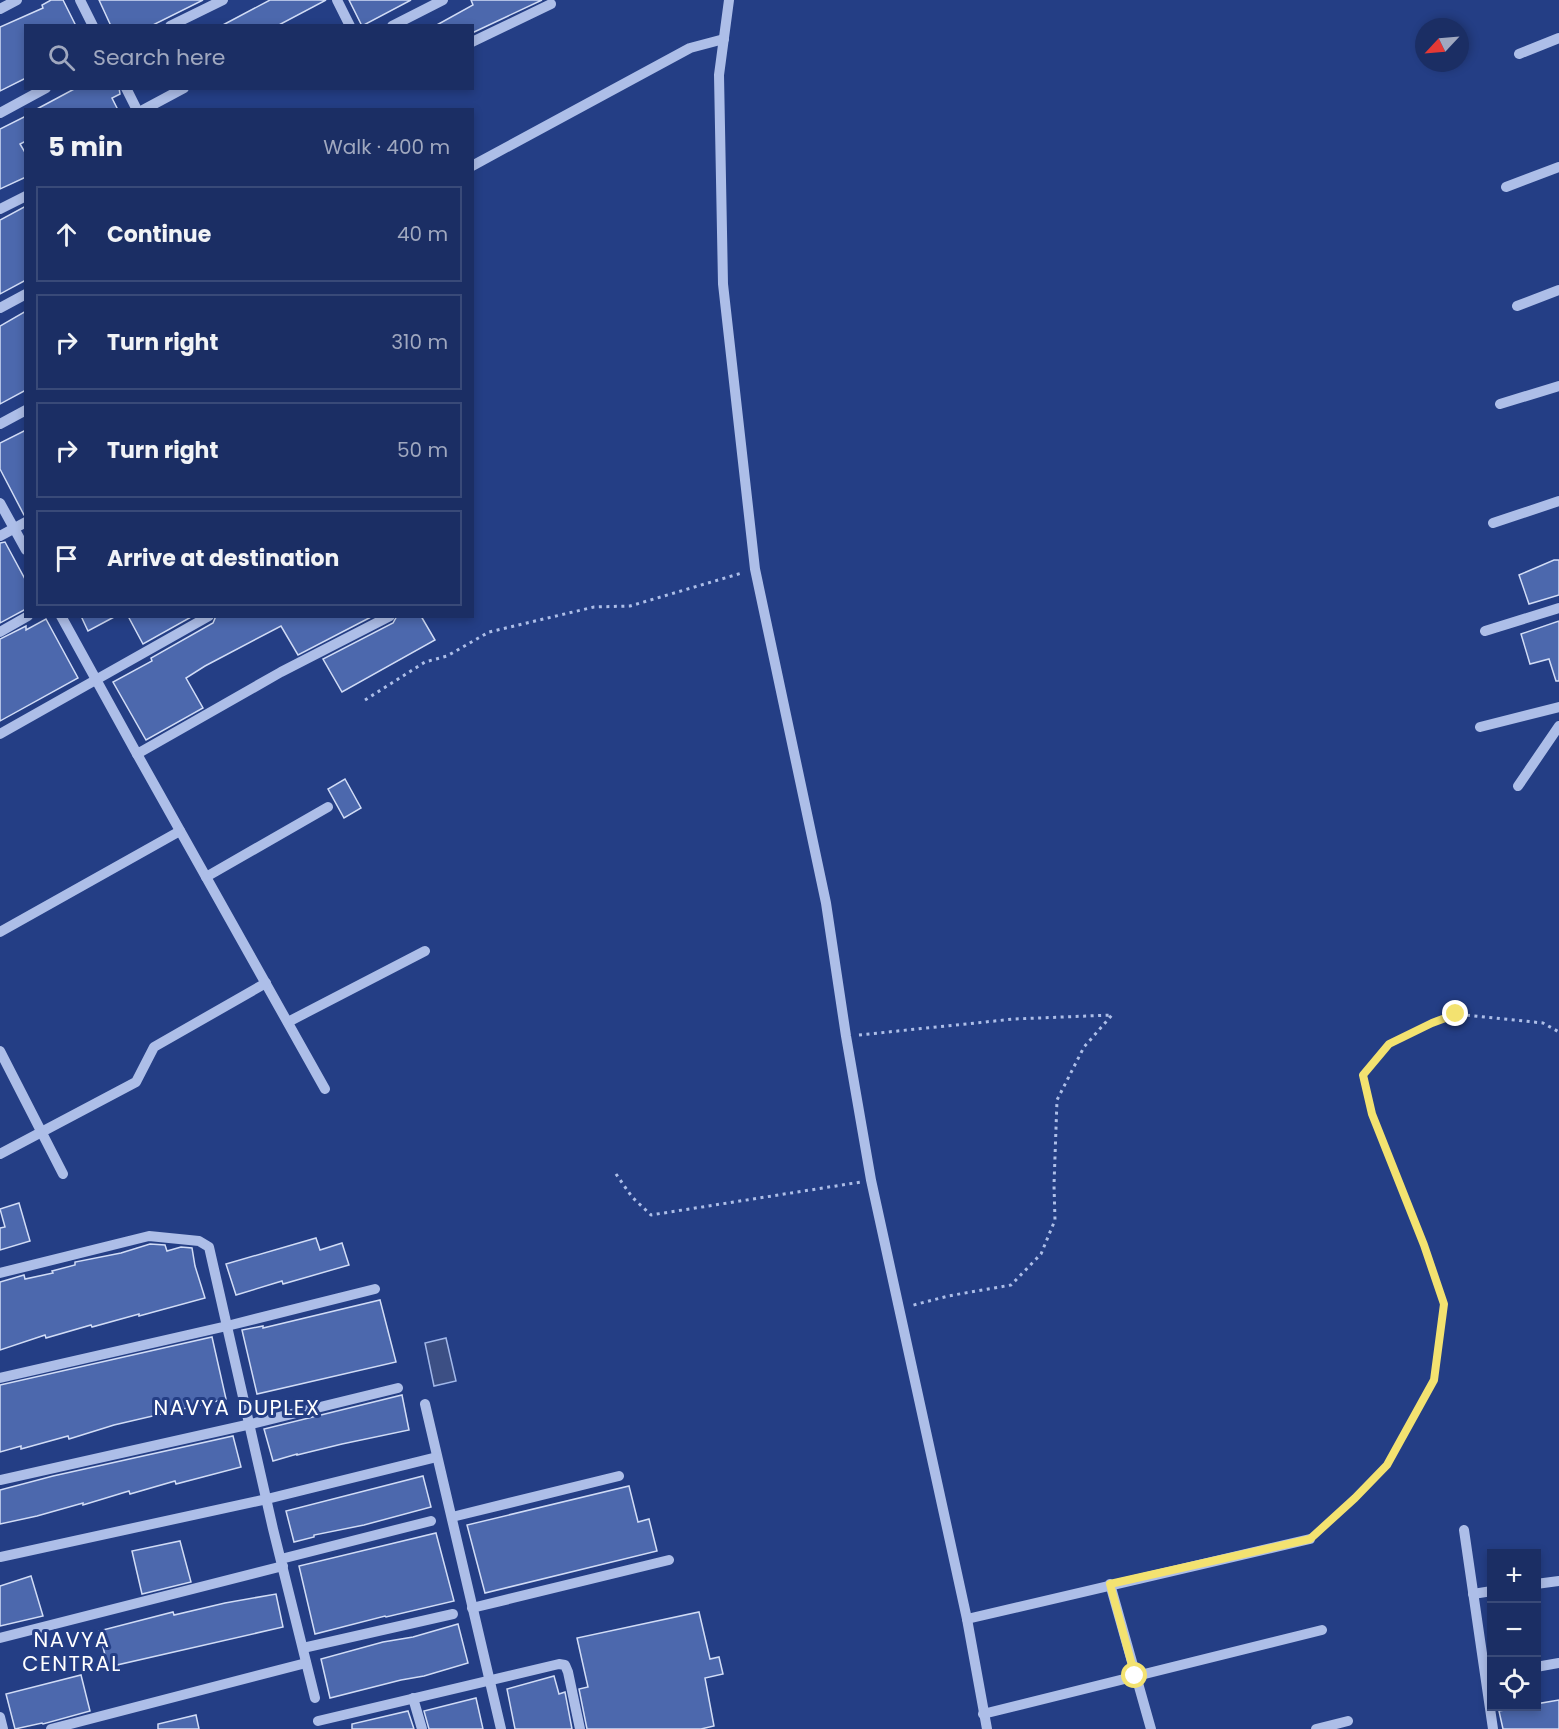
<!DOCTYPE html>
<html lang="en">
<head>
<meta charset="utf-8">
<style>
	body { margin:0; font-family:Poppins,sans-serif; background:#283a6d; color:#f1f3f6 }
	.controls { position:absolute; right:18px; bottom:18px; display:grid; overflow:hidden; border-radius:0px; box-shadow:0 3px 9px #0003 }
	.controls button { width:54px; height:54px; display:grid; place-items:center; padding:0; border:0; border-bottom:2px solid #394a78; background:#1b2e64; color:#f1f3f6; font:30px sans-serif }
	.compass { position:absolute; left:1415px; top:18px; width:54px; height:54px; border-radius:50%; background:#1b2e64; box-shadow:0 3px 9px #0003; rotate:244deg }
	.stop { position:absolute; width:18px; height:18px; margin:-14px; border:4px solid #f3e270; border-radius:50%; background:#fff }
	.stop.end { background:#f3e270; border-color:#fff; box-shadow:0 2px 6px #0008 }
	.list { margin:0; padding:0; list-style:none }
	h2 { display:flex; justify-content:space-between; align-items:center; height:78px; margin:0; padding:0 24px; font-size:26px }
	h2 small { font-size:20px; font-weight:400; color:#a0a8bf }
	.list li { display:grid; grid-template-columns:39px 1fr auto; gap:18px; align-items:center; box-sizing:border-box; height:96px; margin:0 12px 12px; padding:0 12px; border:2px solid #394a78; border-radius:0px }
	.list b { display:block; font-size:22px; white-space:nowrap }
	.list em { font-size:20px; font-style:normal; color:#a0a8bf }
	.icon { flex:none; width:33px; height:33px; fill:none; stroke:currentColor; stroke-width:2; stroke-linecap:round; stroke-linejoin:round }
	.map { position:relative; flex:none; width:1559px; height:1729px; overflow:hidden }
	.search { position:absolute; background:#1b2e64; box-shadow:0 3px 9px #0003; left:24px; top:24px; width:450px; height:66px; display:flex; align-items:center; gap:15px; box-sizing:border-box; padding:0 21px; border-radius:0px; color:#a0a8bf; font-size:22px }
	.panel { position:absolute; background:#1b2e64; box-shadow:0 3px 9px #0003; left:24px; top:108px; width:450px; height:510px; border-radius:0px }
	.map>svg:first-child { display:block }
</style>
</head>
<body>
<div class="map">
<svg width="1559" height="1729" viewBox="0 0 1559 1729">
	<rect width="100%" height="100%" fill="#243e85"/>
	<!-- water -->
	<polygon fill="#3c4f84" stroke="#a1b7e9" stroke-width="1.5" points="446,1338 456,1381 434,1386 425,1343"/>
	<!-- building -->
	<g fill="#4c68ad" stroke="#d1dcf6" stroke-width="1.5">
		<polygon points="51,0 63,0 76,26 26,26 26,78 0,91 0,27 43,8 42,5"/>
		<polygon points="99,0 203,0 151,26 111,26"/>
		<polygon points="270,0 326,0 277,26 221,26"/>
		<polygon points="349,0 411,0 362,26"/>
		<polygon points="471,0 542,0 472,33 472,26 435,26 473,5"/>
		<polygon points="76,88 119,88 120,94 112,98 118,110 35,110"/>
		<polygon points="26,116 26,141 20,144 26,154 26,177 0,189 0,129"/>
		<polygon points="26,206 26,280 0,294 0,220"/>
		<polygon points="26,311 26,390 0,404 0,326"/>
		<polygon points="26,430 26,515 24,515 0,469 0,443"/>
		<polygon points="5,542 26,581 26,609 0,623 0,543"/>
		<polygon points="1554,560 1559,560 1559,595 1529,604 1519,575"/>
		<polygon points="81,616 116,616 88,631"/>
		<polygon points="128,616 193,616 143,644"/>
		<polygon points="216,616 373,616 298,655 281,626 205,666 186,678 203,708 146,740 113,682 152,661 151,658 213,623"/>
		<polygon points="397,616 421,616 435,640 342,692 323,659 393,623"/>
		<polygon points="46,619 78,678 0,721 0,639 26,626 26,630"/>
		<polygon points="1559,621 1559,681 1556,681 1549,659 1530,664 1521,634"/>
		<polygon points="345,779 361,808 344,818 328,789"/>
		<polygon points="19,1203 30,1241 0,1250 0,1228 5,1227 0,1209"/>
		<polygon points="316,1238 320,1250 342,1243 349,1265 283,1284 282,1281 236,1295 226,1264"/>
		<polygon points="150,1244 165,1245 167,1251 181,1247 192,1248 195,1266 205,1298 139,1316 139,1314 92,1327 91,1325 46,1338 45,1335 0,1350 0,1282 24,1275 25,1279 53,1273 52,1271 75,1265 75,1262 121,1253"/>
		<polygon points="380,1300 396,1362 257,1394 242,1330 263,1326 263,1328"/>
		<polygon points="212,1337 226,1399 114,1425 69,1439 68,1436 21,1449 21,1446 0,1452 0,1385"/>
		<polygon points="402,1395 409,1430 342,1444 297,1455 297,1454 273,1461 264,1429"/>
		<polygon points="233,1436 241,1467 176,1484 175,1481 130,1494 129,1491 83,1505 83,1503 37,1516 0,1524 0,1490 53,1476"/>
		<polygon points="423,1476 431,1507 364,1525 314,1535 314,1537 294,1542 286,1511"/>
		<polygon points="629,1486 638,1522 649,1519 657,1551 485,1593 467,1525"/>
		<polygon points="436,1533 454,1601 386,1617 385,1616 315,1634 299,1566"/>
		<polygon points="180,1541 191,1582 142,1594 132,1551"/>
		<polygon points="31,1576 43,1616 0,1626 0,1586"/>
		<polygon points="276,1594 283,1627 108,1667 99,1631 173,1612 174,1615 225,1603"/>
		<polygon points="699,1612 710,1659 719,1657 723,1674 705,1678 714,1726 701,1729 587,1729 579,1689 588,1687 577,1638"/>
		<polygon points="458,1624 468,1663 424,1676 401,1680 330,1698 321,1659 383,1642 413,1637"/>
		<polygon points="81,1675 90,1711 43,1724 42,1723 15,1729 6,1694"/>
		<polygon points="554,1676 559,1694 565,1692 572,1729 515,1729 507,1689"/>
		<polygon points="476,1698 483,1729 429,1729 424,1711"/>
		<polygon points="1559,1700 1559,1729 1503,1729 1499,1711 1520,1707 1536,1707 1536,1704"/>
		<polygon points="408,1711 414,1729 352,1729 352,1724"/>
		<polygon points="196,1715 199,1729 158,1729 158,1724"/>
	</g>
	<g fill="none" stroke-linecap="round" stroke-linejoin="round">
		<!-- path -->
		<g stroke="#adbee8" stroke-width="3" stroke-dasharray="3 4.5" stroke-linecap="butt">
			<polyline points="365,700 425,662 447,656 489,632 594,607 630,606 742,573"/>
			<polyline points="859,1035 1014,1019 1112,1015 1084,1047 1057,1100 1054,1185 1055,1220 1041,1254 1011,1285 948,1296 910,1306"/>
			<polyline points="616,1174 632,1197 651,1215 861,1182"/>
			<polyline points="1318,1531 1355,1498 1387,1465 1434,1380 1444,1304 1423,1245 1372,1114 1363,1075 1389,1044 1432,1023 1456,1014 1543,1023 1559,1032"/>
		</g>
		<!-- minor -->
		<g stroke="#adbee8" stroke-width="10">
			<polyline points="80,0 93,26"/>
			<polyline points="337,0 350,26"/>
			<polyline points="729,0 719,75 723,284 755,569 826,903 846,1036 871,1180 967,1619 987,1729"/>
			<polyline points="0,9 17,0"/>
			<polyline points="170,26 223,0"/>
			<polyline points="392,26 443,0"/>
			<polyline points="472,42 551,4"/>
			<polyline points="1519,54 1559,38"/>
			<polyline points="126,88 137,110"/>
			<polyline points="143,110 184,88"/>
			<polyline points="0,113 46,88"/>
			<polyline points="472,166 690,48 724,39"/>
			<polyline points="1506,187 1559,167"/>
			<polyline points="0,209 26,196"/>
			<polyline points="1517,306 1559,290"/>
			<polyline points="0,308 26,294"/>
			<polyline points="1500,404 1559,386"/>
			<polyline points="0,424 26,410"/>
			<polyline points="0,503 26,550"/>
			<polyline points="1493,523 1559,501"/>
			<polyline points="0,536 26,522"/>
			<polyline points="61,616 137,754 281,672 390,616"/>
			<polyline points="1485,631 1559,608"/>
			<polyline points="0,632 28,616"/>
			<polyline points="1480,727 1559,707"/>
			<polyline points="0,734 209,616"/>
			<polyline points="137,754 325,1089"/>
			<polyline points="1518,786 1559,726"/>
			<polyline points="206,877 328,807"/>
			<polyline points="0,932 180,831"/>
			<polyline points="288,1022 425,951"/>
			<polyline points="0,1051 63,1174"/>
			<polyline points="0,1154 136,1082 154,1047 266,983"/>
			<polyline points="0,1273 149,1236 199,1241 209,1247 273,1529 315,1698"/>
			<polyline points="0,1378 227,1326 375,1289"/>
			<polyline points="425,1404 501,1729"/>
			<polyline points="0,1480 251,1424 398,1388"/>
			<polyline points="452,1517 619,1476"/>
			<polyline points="1464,1530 1493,1729"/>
			<polyline points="0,1557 267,1499 437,1457"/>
			<polyline points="281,1559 431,1521"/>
			<polyline points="1110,1584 1151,1729"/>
			<polyline points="1536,1584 1559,1581"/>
			<polyline points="1473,1594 1492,1591"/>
			<polyline points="472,1608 669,1560"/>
			<polyline points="967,1619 1310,1539"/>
			<polyline points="0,1638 283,1566"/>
			<polyline points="303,1648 453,1614"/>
			<polyline points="1536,1667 1559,1663"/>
			<polyline points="413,1698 422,1729"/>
			<polyline points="983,1714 1322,1630"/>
			<polyline points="0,1717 3,1729"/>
			<polyline points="318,1721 559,1664 565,1665 568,1672 580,1729"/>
			<polyline points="51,1729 306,1663"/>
			<polyline points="1316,1729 1348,1721"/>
		</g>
	</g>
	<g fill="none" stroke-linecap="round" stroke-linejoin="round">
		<!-- route -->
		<polyline stroke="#f3e270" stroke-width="8" points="1135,1676 1110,1584 1310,1539 1355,1498 1387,1465 1434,1380 1444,1304 1424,1245 1372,1114 1363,1075 1389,1044 1432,1023 1456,1014"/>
	</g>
	<g text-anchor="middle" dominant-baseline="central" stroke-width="6" stroke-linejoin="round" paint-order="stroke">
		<!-- neighbourhood labels -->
		<g font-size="21" letter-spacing="1.5" fill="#fff" stroke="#243e85">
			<text x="237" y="1407">NAVYA DUPLEX</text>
			<text x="72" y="1639">NAVYA<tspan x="72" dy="24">CENTRAL</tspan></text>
		</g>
	</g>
</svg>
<div class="controls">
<button>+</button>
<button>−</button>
<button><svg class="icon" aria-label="locate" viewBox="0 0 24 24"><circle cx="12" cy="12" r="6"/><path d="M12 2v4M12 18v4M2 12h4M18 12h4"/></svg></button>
</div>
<svg class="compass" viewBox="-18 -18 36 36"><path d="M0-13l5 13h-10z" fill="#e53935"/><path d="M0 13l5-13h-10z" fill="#a0a8bf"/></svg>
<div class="stop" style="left:1135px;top:1676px"></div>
<div class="stop end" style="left:1456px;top:1014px"></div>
<div class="search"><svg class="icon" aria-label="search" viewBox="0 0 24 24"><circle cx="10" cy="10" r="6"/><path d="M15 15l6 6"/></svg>Search here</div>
<section class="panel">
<h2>5 min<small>Walk · 400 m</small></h2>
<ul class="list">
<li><svg class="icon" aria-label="ahead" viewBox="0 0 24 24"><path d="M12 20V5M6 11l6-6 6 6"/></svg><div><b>Continue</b></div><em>40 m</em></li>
<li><svg class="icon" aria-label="right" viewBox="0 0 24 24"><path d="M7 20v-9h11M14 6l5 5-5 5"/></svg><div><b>Turn right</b></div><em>310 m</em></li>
<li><svg class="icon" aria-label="right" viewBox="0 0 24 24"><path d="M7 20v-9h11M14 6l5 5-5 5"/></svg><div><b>Turn right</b></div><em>50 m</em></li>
<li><svg class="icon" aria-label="arrive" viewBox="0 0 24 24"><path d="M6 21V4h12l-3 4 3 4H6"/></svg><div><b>Arrive at destination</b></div></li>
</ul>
</section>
</div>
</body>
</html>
